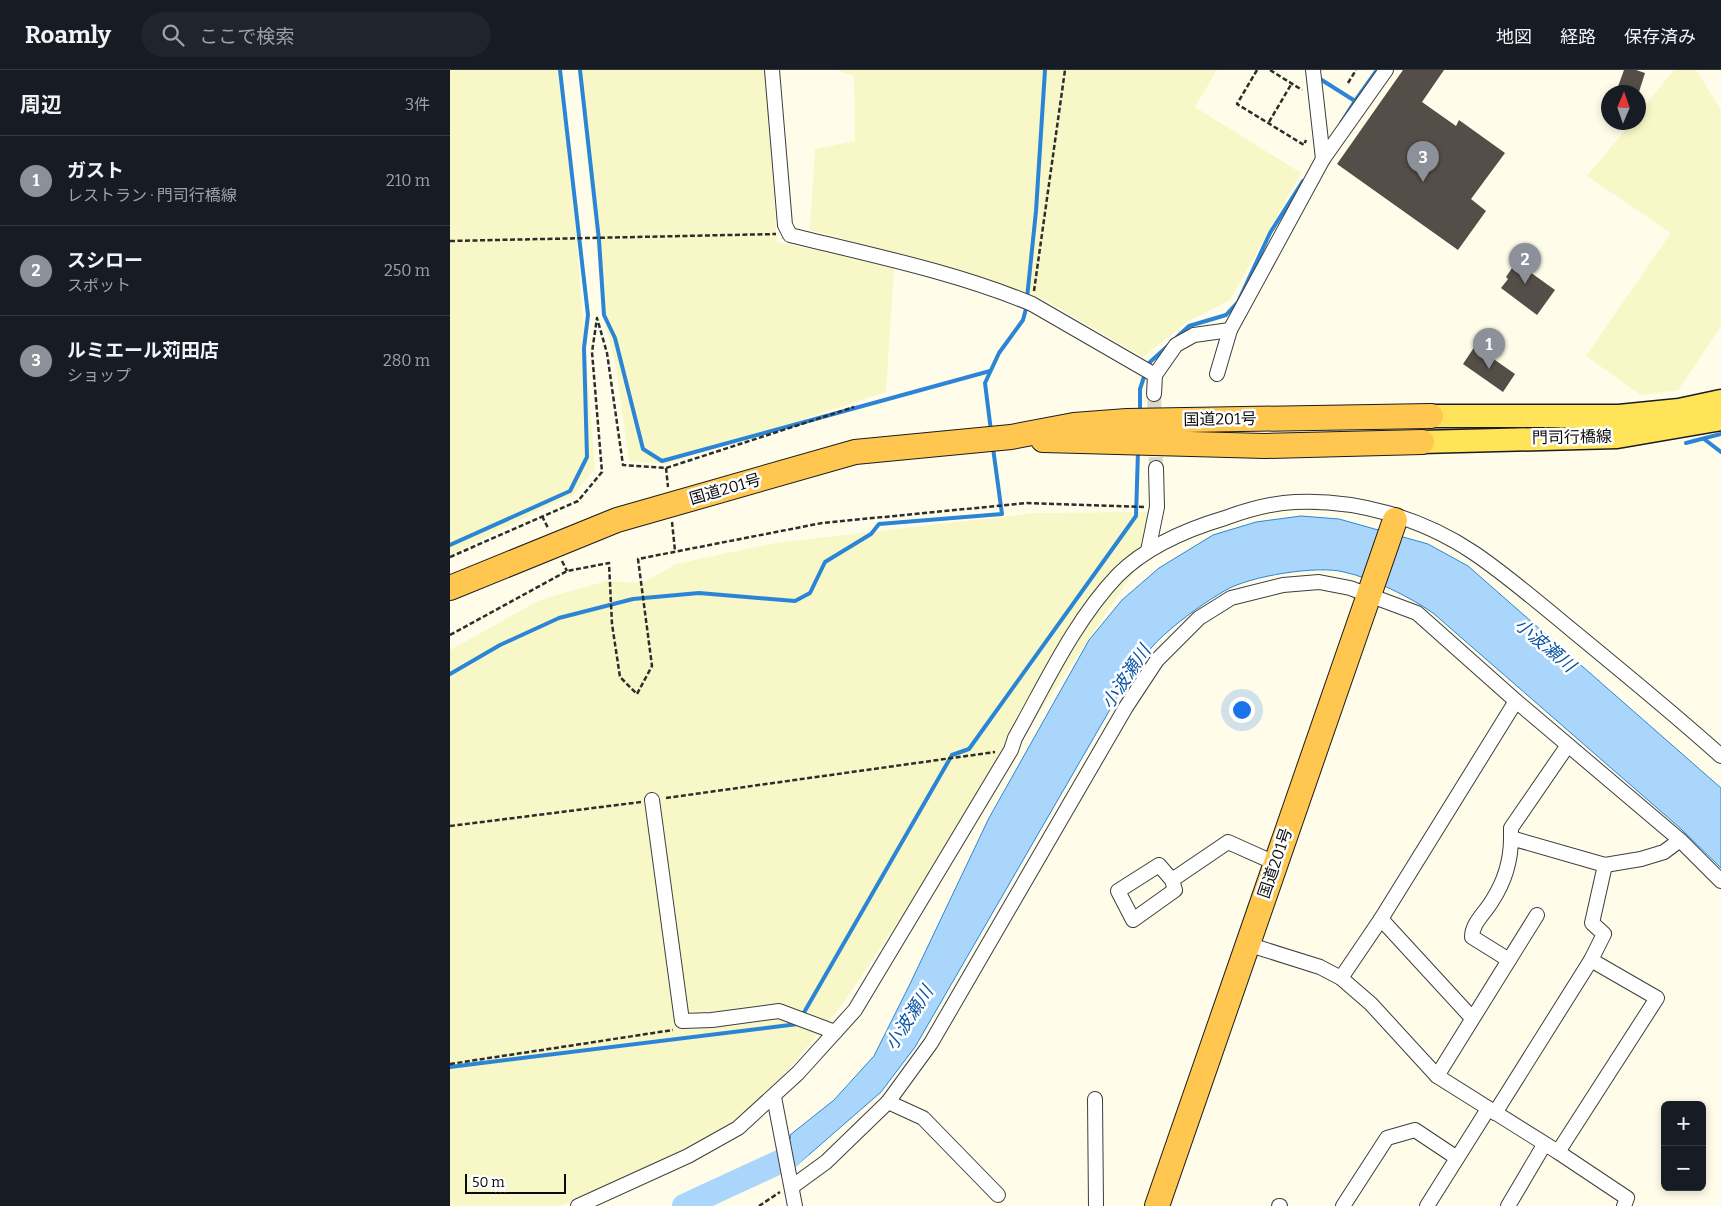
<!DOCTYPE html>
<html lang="ja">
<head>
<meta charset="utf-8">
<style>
	body { margin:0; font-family:Bitter,"Noto Sans JP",serif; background:#20242c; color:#f1f3f6 }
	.controls { position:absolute; right:15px; bottom:15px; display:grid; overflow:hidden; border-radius:8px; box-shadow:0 2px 8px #0003 }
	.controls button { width:45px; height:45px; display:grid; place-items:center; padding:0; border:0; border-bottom:1px solid #363941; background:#171b24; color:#f1f3f6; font:25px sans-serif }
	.compass { position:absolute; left:1151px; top:15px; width:45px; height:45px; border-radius:50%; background:#171b24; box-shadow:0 2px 8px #0003; rotate:2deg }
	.scale { position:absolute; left:15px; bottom:12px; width:101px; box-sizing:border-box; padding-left:5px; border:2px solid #0b0b0b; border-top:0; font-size:14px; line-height:18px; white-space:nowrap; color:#0b0b0b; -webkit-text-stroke:4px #fff; paint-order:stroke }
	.you { position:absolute; left:791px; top:639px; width:18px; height:18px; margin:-12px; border:4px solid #fff; border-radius:50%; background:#1a73e8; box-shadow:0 0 0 8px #1a73e833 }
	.badge { display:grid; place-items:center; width:32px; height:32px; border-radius:50%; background:#8c9099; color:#fff; font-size:16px; font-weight:700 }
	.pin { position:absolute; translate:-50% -41px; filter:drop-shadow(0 1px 2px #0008) }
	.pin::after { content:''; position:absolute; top:26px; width:18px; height:15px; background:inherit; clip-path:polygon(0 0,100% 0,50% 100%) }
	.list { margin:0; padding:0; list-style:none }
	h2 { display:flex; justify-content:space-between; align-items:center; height:65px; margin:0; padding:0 20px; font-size:21px }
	h2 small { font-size:16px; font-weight:400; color:#9ea1a6 }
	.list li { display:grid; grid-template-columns:32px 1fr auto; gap:15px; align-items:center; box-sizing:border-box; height:90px; padding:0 20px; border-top:1px solid #363941 }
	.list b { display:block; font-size:19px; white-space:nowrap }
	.list p { margin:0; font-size:16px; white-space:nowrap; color:#9ea1a6 }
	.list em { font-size:16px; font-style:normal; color:#9ea1a6 }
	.icon { flex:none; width:28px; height:28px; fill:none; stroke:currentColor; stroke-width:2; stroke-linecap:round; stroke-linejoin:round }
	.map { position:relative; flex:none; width:1271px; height:1136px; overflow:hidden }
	header { display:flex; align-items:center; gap:30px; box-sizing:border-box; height:70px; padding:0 25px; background:#171b24; border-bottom:1px solid #363941 }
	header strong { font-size:24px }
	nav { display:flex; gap:28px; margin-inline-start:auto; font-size:18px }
	.search { width:350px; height:45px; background:#20242c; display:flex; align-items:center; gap:12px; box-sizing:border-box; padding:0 18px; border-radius:28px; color:#9ea1a6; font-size:19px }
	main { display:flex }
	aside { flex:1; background:#171b24 }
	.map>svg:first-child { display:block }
</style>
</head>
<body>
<header>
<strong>Roamly</strong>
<div class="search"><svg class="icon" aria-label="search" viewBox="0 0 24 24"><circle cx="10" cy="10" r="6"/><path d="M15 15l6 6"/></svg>ここで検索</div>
<nav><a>地図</a><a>経路</a><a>保存済み</a></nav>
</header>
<main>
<aside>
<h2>周辺<small>3件</small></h2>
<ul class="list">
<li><span class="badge">1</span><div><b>ガスト</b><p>レストラン · 門司行橋線</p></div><em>210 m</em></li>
<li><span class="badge">2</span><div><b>スシロー</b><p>スポット</p></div><em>250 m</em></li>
<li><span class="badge">3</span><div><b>ルミエール苅田店</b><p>ショップ</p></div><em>280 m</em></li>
</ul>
</aside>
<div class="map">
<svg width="1271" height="1136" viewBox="0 0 1271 1136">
	<rect width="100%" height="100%" fill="#fffde9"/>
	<!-- farmland -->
	<g fill="#f7f7c7">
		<polygon points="0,0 109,0 127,172 145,399 122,426 90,440 0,485"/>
		<polygon points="128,0 316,0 327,172 444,197 436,322 216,394 179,391 166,297 154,249"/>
		<polygon points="387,0 767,0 745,37 851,103 780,230 737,252 693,287 593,229 509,200 360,160 365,79 405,71 404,6"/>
		<polygon points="1224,0 1246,0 1271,40 1271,256 1228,320 1191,325 1136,286 1221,163 1137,106 1181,53 1188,52 1189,43"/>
		<polygon points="701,442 698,481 392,935 283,1065 160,1121 109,1136 0,1136 0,580 90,530 156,511 192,513 226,494 325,473 585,443"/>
	</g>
	<!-- water -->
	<path fill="#aad6fb" stroke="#2b85d7" d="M851 446 889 449 978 474 1018 496 1271 718V798L1230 758 983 543C960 527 922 508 894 502 868 495 800 506 776 520 755 532 733 548 715 564 703 574 694 587 684 598L465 977 431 1022 346 1096 340 1065 384 1030 424 986 459 916 539 748 639 570 672 530 709 498 763 465 806 452Z"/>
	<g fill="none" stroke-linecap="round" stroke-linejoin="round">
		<!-- stream -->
		<g stroke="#2b85d7" stroke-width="4">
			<polyline points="130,0 149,170 154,245 165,268 193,379 212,391 540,301"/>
			<polyline points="867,7 905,31 927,0"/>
			<polyline points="891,53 905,31"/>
			<polyline points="577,228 586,141 595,0"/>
			<polyline points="727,267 739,256 776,245 788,232 820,163 853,111"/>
			<polyline points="698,298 700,292 720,274"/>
			<polyline points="690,344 690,319 695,304"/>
			<polyline points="541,361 535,313 549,283 573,250 577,235"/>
			<polyline points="1254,369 1271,382"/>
			<polyline points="1236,373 1271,364"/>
			<polyline points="0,475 120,421 137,387 134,278 138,245 110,0"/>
			<polyline points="0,604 50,575 109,548 183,529 249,523 345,531 360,523 375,492 421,464 429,454 552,444 543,378"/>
			<polyline points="352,946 502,685 519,679 686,446 688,381"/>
			<polyline points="0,997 348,954"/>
		</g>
		<!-- river -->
		<polyline stroke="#aad6fb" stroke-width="24" points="234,1136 338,1088 355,1071"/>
	</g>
	<!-- building -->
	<g fill="#554d47">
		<polygon points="953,0 994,0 972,32 1006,56 1009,50 1055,83 1021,129 1036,141 1008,180 887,94"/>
		<polygon points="1174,0 1186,0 1195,3 1189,22 1166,22"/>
		<polygon points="1066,192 1105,220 1087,245 1051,218 1058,209 1056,207"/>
		<polygon points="1025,276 1065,304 1053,322 1013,294"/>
	</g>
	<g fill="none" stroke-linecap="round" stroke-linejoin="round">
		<!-- minor-tunnel -->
		<polyline stroke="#dad9c8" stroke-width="14" stroke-dasharray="14 7" stroke-linecap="butt" points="704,324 706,398"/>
		<defs>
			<g id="minor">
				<path d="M322 0 335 155 340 165C421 185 505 202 582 234L705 305"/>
				<polyline points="863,0 873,89"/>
				<polyline points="767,304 780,260 873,89 936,0"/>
				<polyline points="704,324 705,305 726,275 744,265 780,260"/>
				<polyline points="698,481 707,437 706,398"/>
				<polyline points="202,730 232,951 262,950 329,941 385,962"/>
				<polyline points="1061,768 1061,758 1118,675"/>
				<polyline points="722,810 725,820 683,850 668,821 709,795 722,810 778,772 825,793"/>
				<polyline points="931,849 1022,948"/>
				<polyline points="797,874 870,897 891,908 921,934 987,1006 1108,1082 1207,928 1141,890"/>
				<path d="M1059 890 1022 867C1022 853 1035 843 1042 831 1055 811 1061 791 1061 768L1155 795 1191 789 1214 782 1230 770"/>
				<polyline points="891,908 931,849 1066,631"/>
				<polyline points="987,1006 1087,845"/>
				<polyline points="324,1027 345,1136"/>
				<polyline points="645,1029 646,1136"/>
				<polyline points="438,1032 473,1048 548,1125"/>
				<polyline points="1045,1043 1141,890 1154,864 1142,853 1155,795"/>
				<polyline points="1108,1082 1177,1128 1174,1136"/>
				<polyline points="343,1116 376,1092 438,1032 481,973 676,637 707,590 749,548 781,528 833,515 869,512 900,518 967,543 1066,631 1230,770 1271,811"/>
				<path d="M128 1136 238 1086 288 1058 348 1003 405 940 561 680 565 668C596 613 624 551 668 505 696 477 738 459 775 448 797 440 821 433 845 432 907 429 972 448 1024 483 1058 506 1090 534 1123 561 1173 602 1223 643 1271 686"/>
				<polyline points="829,1136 830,1136"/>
				<polyline points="893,1136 937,1068 965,1060 1007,1088"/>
				<polyline points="977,1136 1038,1039"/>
				<polyline points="1058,1136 1094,1075"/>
			</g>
			<g id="primary">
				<polyline points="981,346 1169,346 1229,340 1271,331"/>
				<polyline points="972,372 1167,367 1271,349"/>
			</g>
			<g id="trunk">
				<polyline points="593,370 815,376 972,372"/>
				<polyline points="0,518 167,450 405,382 561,367 624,355 677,351 981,346"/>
				<polyline points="707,1136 945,450"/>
			</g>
		</defs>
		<!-- minor casing -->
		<use href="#minor" stroke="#3e3e3e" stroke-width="16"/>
		<!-- primary casing -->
		<use href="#primary" stroke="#1c1c1c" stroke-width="25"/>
		<!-- trunk casing -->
		<use href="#trunk" stroke="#1c1c1c" stroke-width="26"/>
		<!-- path -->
		<g stroke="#2d2d2d" stroke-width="2.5" stroke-dasharray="5 2.5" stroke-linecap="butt">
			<polyline points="807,0 787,34 854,75 856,70"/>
			<polyline points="820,0 852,20"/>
			<polyline points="898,13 906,0"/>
			<polyline points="819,52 842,13"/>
			<polyline points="0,171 326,164"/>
			<polyline points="584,221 615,0"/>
			<polyline points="216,398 218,417"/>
			<polyline points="92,446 98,458"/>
			<polyline points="222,452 225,481"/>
			<polyline points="0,487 128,431 152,402 142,282 147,248 157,283 173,395 216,398 404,337"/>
			<polyline points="112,491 117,501"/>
			<polyline points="0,565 117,501 159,493 162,554 170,607 187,624 202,596 188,489 372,453 577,433 695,437"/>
			<polyline points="216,728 545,682"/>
			<polyline points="0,756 191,732"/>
			<polyline points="0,994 223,960"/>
			<polyline points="309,1136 330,1122"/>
		</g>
		<!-- minor -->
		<use href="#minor" stroke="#fff" stroke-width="14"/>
		<!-- primary -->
		<use href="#primary" stroke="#ffe459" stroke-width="22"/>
		<!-- trunk -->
		<use href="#trunk" stroke="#ffc750" stroke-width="24"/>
	</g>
	<g text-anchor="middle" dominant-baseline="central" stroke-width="5" stroke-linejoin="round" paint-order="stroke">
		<!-- street labels -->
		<g font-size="16" fill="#0b0b0b" stroke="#fff">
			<text transform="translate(770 349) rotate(-1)">国道201号</text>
			<text transform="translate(1122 367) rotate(-1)">門司行橋線</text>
			<text transform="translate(275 419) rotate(-16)">国道201号</text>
			<text transform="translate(825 793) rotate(-71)">国道201号</text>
		</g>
		<!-- water labels -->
		<g font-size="18" font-style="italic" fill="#0c56a5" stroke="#fff">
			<text transform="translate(1095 575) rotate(40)">小波瀬川</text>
			<text transform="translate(676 607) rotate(-56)">小波瀬川</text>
			<text transform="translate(459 948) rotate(-57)">小波瀬川</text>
		</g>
	</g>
</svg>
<div class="controls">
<button>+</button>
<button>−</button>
</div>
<svg class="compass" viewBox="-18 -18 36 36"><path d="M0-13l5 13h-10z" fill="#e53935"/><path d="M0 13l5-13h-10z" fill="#9ea1a6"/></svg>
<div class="scale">50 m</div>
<div class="you"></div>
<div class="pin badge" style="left:1039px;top:299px">1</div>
<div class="pin badge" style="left:1075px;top:214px">2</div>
<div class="pin badge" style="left:973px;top:112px">3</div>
</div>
</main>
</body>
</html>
